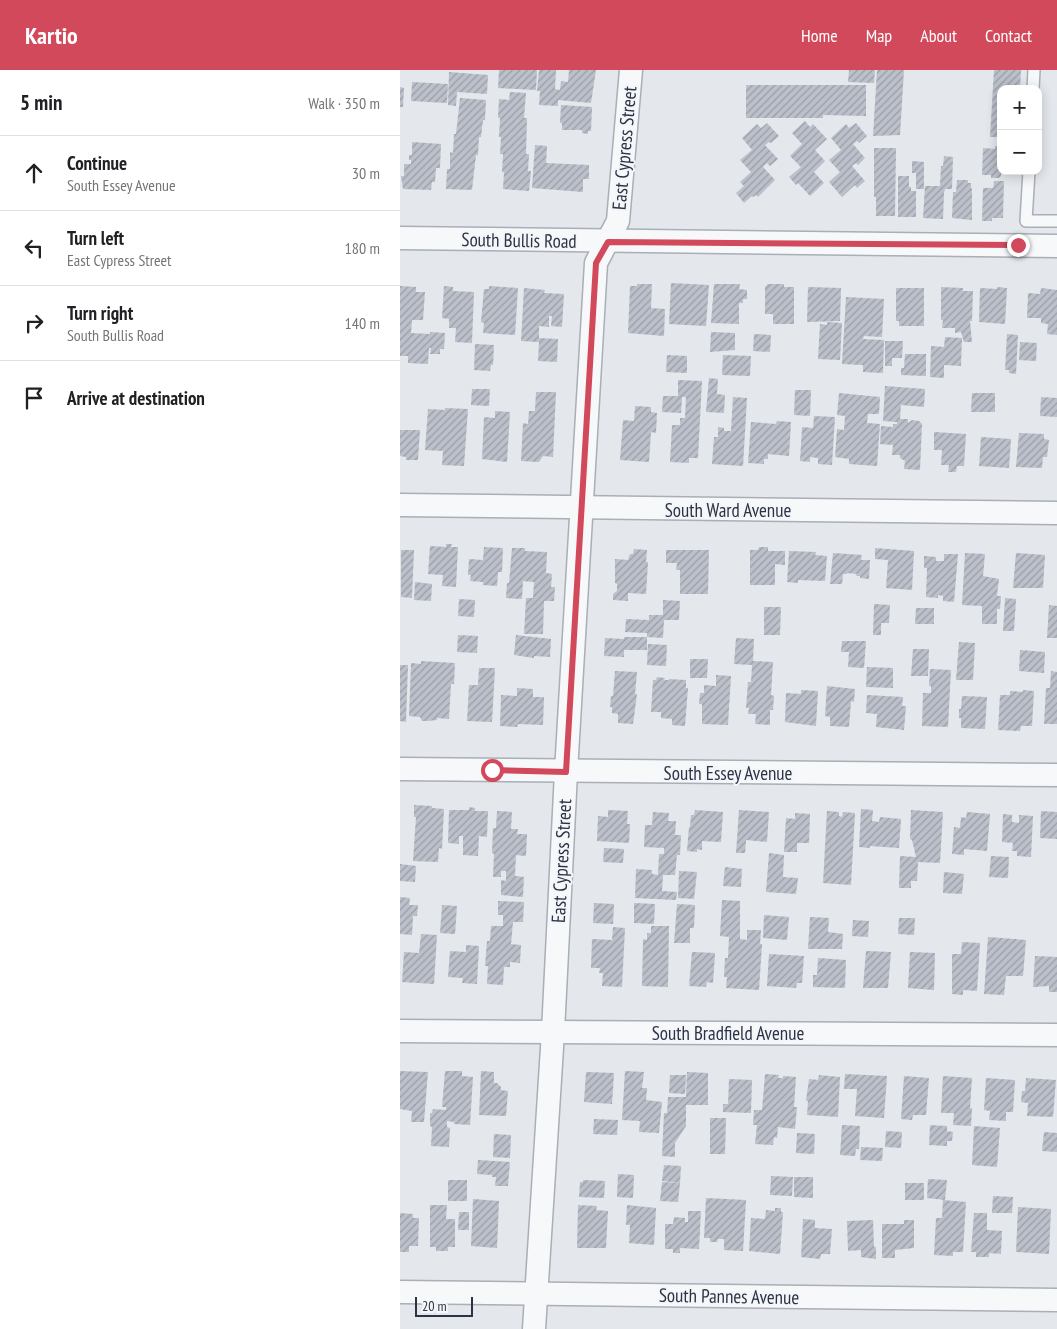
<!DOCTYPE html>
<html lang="en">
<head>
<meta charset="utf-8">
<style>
	body { margin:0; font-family:"PT Sans Narrow",sans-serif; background:#f2f2f2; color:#202124 }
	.controls { position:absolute; right:15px; top:15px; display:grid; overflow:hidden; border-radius:10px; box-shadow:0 2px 12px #0003 }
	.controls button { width:45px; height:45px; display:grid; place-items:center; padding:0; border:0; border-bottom:1px solid #e0e0e0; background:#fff; color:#202124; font:25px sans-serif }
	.scale { position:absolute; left:15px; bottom:12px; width:58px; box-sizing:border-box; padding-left:5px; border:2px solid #2b3445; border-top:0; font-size:14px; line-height:18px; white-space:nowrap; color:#2b3445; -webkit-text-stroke:4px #f4f6f9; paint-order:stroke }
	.stop { position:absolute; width:15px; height:15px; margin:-11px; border:4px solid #d1495b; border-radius:50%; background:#fff }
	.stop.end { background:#d1495b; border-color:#fff; box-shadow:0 1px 5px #0008 }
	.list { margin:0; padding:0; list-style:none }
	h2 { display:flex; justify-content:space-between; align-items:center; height:65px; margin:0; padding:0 20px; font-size:21px }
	h2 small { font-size:16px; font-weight:400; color:#757577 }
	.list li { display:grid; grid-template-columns:32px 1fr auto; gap:15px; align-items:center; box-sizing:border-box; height:75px; padding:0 20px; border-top:1px solid #e0e0e0 }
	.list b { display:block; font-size:19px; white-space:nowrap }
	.list p { margin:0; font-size:16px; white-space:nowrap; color:#757577 }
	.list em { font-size:16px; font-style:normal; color:#757577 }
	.icon { flex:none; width:28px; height:28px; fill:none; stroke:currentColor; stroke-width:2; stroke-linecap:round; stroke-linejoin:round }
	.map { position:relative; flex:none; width:657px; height:1259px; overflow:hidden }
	header { display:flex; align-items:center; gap:30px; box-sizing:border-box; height:70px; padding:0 25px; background:#d1495b; color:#fff }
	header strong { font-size:24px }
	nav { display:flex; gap:28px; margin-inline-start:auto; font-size:18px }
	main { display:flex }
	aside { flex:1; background:#fff }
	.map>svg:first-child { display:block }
</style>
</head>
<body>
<header>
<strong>Kartio</strong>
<nav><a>Home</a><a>Map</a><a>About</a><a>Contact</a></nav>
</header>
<main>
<aside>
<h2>5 min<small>Walk · 350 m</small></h2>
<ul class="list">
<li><svg class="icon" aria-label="ahead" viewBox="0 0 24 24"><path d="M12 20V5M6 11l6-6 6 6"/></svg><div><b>Continue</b><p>South Essey Avenue</p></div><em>30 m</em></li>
<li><svg class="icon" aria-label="left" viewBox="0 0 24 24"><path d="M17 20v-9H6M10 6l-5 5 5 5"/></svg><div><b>Turn left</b><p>East Cypress Street</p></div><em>180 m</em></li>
<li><svg class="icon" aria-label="right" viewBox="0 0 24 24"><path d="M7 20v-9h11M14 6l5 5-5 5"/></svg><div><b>Turn right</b><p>South Bullis Road</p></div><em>140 m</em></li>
<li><svg class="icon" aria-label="arrive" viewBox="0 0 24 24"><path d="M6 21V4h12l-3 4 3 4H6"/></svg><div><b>Arrive at destination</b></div></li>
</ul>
</aside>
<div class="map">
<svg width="657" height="1259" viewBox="0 0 657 1259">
	<defs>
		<pattern id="building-hatch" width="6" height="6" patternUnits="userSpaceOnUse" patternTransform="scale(1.25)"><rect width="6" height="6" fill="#bbc0ca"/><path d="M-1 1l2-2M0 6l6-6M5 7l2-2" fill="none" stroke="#989da6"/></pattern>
	</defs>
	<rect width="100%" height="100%" fill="#e4e7ec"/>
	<!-- building -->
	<g fill="url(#building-hatch)">
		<polygon points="99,0 137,0 136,20 98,18"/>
		<polygon points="139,0 156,0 155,19 160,20 161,11 168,12 169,0 196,0 191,33 158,30 158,36 139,35 140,21 137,21"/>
		<polygon points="449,0 475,0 474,13 448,12"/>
		<polygon points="477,0 504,0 500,65 473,66"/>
		<polygon points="594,0 621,0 620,19 601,19 601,67 590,67"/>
		<polygon points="49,2 88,5 87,24 57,22 56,36 48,35"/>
		<polygon points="12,12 48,14 47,33 11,31"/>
		<polygon points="346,15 466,15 466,46 423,45 423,48 346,48"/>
		<polygon points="0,17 4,18 3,37 0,37"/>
		<polygon points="110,22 126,23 124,48 127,48 126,84 129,84 128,101 131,101 129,121 103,119 104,102 102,102 103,84 100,84 101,67 99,67 100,48 98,48 99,29 109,30"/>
		<polygon points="60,28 86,30 85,50 83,50 81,67 79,67 78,85 76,85 72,120 46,119 47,99 50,99 50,82 53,83 54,64 56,64"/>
		<polygon points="161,35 192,37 191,61 188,61 188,64 182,63 182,60 162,60 162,53 160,53"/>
		<polygon points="405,51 410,57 413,54 427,69 415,80 425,91 414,102 424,113 410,126 398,113 396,115 389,107 401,97 390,86 402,74 392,63"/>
		<polygon points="367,53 379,66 371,73 369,72 365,75 378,89 370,96 367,93 363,97 375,110 358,127 356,125 353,127 352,126 344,133 336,123 344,116 340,112 351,102 340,90 352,80 342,68 357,54 361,58"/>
		<polygon points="456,53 467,66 459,73 457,71 453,74 465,88 458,95 456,93 452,96 465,111 457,118 455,115 442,127 429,112 440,102 429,90 441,80 431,68 446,54 449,58"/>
		<polygon points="12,72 41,74 40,98 36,98 35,112 32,112 31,120 3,119 1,106 4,106 4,94 11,94 11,90 9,90 9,85 12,85"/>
		<polygon points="135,75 147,76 146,93 189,95 189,109 183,109 183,122 132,118"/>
		<polygon points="595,76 601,77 601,106 599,108 591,108 591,105 582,105 583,78 595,79"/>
		<polygon points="474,78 496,78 495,146 476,146 476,127 474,127"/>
		<polygon points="544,86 553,87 552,119 545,119 544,123 543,149 523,148 525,116 540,116 541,96 543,96"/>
		<polygon points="512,91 524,92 524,119 516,119 516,103 512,103"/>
		<polygon points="498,106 509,106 509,117 511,117 511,121 516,121 516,147 498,147"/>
		<polygon points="557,110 568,110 568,113 571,113 571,118 572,119 572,150 552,148 553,122 556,122"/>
		<polygon points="594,111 604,111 603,148 592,148 592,151 582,151 583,118 593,118"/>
		<polygon points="271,213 309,215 306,256 269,254"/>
		<polygon points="237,214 252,214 251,238 265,239 264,266 228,263 230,216 237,216"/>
		<polygon points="314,214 340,214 339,219 347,220 347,229 343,229 343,233 339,233 339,254 311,253"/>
		<polygon points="367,214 384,214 384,217 394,217 394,254 373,254 373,244 365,244 365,216 367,216"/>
		<polygon points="0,216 16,217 16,222 25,222 23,250 12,250 11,263 30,264 30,262 45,263 44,279 40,279 40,284 30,284 31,278 29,278 28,294 8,293 8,286 0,286"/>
		<polygon points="44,216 53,217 53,221 74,222 72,273 55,272 56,258 49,258 49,249 42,248"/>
		<polygon points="89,216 118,218 115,265 83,263 84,253 81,252 84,219 89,219"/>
		<polygon points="408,217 441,218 440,251 407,252"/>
		<polygon points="541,217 563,218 563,221 573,221 572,251 570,251 572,272 564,272 561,262 555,263 555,258 542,258 543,250 541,250"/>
		<polygon points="597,217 607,218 605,254 579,252 580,218 597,219"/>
		<polygon points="124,218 145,220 144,223 164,224 162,257 151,256 152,246 149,246 149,257 139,256 139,268 158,269 157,292 138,291 139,272 121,271"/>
		<polygon points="496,218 524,218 524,256 499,256 499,251 496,251"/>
		<polygon points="641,218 657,220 657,265 647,264 648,254 641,253 641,248 627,248 628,223 640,224"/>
		<polygon points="446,227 484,229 482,267 464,266 463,269 484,270 483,303 463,302 463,295 442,294"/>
		<polygon points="427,252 442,253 440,290 418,289 420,254 427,255"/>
		<polygon points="311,262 335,263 335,280 310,282"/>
		<polygon points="354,264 371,265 370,282 353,281"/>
		<polygon points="607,264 618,265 616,304 609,303 609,300 605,300"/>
		<polygon points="545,267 562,268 561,296 544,295 544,308 530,307 531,276 544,277"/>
		<polygon points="485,271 503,271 502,288 492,288 492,296 485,296"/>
		<polygon points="620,272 637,273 636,291 619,290"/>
		<polygon points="75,274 94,275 93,295 91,295 90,301 74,300"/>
		<polygon points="505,284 526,284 526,306 501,305 501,298 504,298"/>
		<polygon points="267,285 287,286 287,303 266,302"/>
		<polygon points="323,285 351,286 350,306 322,305"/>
		<polygon points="309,308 318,309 317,324 325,325 324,343 306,342"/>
		<polygon points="278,310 302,311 298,388 289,388 289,393 270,392 272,355 280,355 280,348 285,348 286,327 282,327 281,343 262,342 263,326 278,326"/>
		<polygon points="485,316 525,319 524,337 501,335 500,349 508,349 508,353 512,350 519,351 522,354 520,400 504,399 505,391 500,388 500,385 492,385 493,375 480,374 481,356 493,357 493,354 497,354 497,352 483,351"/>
		<polygon points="72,319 90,319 89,336 71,335"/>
		<polygon points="395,320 411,320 410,346 394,345"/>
		<polygon points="136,322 156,322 153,387 143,386 139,392 121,391 123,353 128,354 129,341 135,341"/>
		<polygon points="439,323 480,327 479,344 468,344 467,353 480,354 477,396 449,394 449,389 435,387 437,359 444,360 445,346 437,345"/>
		<polygon points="572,323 595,323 595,342 571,342"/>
		<polygon points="333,327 347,328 343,396 312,394 314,367 318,367 318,357 324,358 324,361 331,361"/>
		<polygon points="641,327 657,328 657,347 640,346"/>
		<polygon points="235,336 251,337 251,342 257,343 256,363 251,362 249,392 220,390 223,350 234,351"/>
		<polygon points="45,338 68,339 64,396 42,395 43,381 25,380 28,339 45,340"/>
		<polygon points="95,341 110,342 107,392 82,389 84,347 95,348"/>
		<polygon points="414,346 435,347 432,395 418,394 418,388 410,387 410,392 400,391 402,357 413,358"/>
		<polygon points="377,351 391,352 389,386 368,384 368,389 364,389 364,394 348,393 351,352 376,354"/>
		<polygon points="0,360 20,360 18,390 6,390 6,387 0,386"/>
		<polygon points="534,362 566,364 564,396 557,396 556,402 548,402 549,395 541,395 542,380 534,380"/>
		<polygon points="619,363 644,364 644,369 649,370 647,387 643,387 642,398 616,397"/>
		<polygon points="581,367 611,369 609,398 579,396"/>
		<polygon points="46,474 52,474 51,477 58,477 56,517 42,516 43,505 28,504 30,476 46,477"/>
		<polygon points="84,477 103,478 102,502 98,502 97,516 83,515 83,512 70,511 71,505 68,505 69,489 83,490"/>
		<polygon points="359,477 368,477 368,481 385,481 385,495 375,494 375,515 350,515 350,480 358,480"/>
		<polygon points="112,478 125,478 125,481 147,482 146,503 152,504 151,517 155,517 154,531 144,531 143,564 124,564 126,528 133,528 134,512 123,511 122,529 106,528 107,513 109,513"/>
		<polygon points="475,478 514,481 512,520 486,518 488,490 475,489"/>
		<polygon points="234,479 247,480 246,492 248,492 246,524 228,523 228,531 213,530 213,524 217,521 217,514 215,513 215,489 228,490 230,484 233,484"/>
		<polygon points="1,480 14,480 12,528 1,527"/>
		<polygon points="266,480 309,480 308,524 280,524 280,500 276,500 277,493 266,493"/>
		<polygon points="389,481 416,482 415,485 427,486 425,511 398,510 398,513 387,512"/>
		<polygon points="433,483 462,485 461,490 470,490 469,509 460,508 460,506 456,506 457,504 447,503 447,504 443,504 442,514 430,514"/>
		<polygon points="565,483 585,484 583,506 599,509 597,526 601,526 600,539 597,539 597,554 582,554 582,536 562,535"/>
		<polygon points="616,483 645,485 643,518 613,518"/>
		<polygon points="544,484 558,484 554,532 543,531 543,526 538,525 538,528 526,527 527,498 524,498 524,486 536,487 536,491 544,491"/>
		<polygon points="15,512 32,514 31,531 14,530"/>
		<polygon points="605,528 616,529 614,561 603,561"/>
		<polygon points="59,529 75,530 74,547 58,546"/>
		<polygon points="263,530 280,531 279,550 264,550 263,568 247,567 247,563 225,562 226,549 249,550 249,545 263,545"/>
		<polygon points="474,534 490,535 489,553 481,553 481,565 473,565"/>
		<polygon points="649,535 657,536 657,568 647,568"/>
		<polygon points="364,537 381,537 380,565 364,565"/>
		<polygon points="516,538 534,538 534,554 515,554"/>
		<polygon points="58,565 78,566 77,583 57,582"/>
		<polygon points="116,565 151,569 150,587 134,586 134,588 114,585"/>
		<polygon points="224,567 247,567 247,580 224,580 224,587 204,586 205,568 224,569"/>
		<polygon points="336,568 354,569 353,591 373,592 371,625 374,626 373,640 370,640 370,655 355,654 356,644 348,644 349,638 346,638 348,612 351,612 352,595 334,594"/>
		<polygon points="442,571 466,571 464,598 448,597 449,582 441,582"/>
		<polygon points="559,572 575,573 573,610 556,610"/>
		<polygon points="248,574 267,575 266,596 247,595"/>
		<polygon points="513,579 529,579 528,606 511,606"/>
		<polygon points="620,580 645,582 644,603 619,601"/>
		<polygon points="290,589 308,589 307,608 290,608"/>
		<polygon points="21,591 55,593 54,614 51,614 49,649 37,648 37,650 27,651 22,651 20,647 9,646 11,593 21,594"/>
		<polygon points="0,595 8,595 6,652 0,651"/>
		<polygon points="467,597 493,598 493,618 466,617"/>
		<polygon points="79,598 95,598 92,652 67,651 69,615 78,615"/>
		<polygon points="530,599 551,600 548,657 522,656 523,623 531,623 531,616 529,616"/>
		<polygon points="215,601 237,602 235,624 237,624 233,654 218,653 218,644 212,643 212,637 210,637 211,626 213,626"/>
		<polygon points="651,601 657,602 657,654 644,654 646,618 650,618"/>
		<polygon points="316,605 331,606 328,655 302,654 302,634 299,634 300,623 304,623 304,615 316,616"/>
		<polygon points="257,607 265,608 264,610 269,610 269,609 286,610 286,618 288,618 285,656 272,655 272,649 261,648 261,642 251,642 253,610 256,610"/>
		<polygon points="427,616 455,619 454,632 451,631 449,657 430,656 430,647 425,646"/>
		<polygon points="117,618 133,619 133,627 144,627 143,655 118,654 117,657 100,656 101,625 117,626"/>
		<polygon points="401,620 418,621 416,656 385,652 386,623 401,624"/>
		<polygon points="623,620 634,621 632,656 621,656 620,661 598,660 600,625 610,625 610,621 623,622"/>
		<polygon points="467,625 503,627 502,636 506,636 504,660 476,657 477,644 466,643"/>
		<polygon points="562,626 587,627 585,659 561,658 561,648 559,648 559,639 561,639"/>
		<polygon points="14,735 32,736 32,738 44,739 42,779 39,778 38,792 13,791 16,747 14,747"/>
		<polygon points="69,737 75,738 75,741 88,741 87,767 79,766 78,786 63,785 63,766 59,766 59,774 48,773 49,740 69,740"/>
		<polygon points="461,739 473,740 472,751 479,752 480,747 501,749 499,778 470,776 470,778 459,777"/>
		<polygon points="208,740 228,741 227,754 230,754 229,773 197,771 198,746 208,747"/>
		<polygon points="295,740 323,742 321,772 302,771 302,780 297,779 297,782 287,781 289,757 290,757 291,745 294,745"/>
		<polygon points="339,740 369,742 367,772 346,770 345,783 336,783"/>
		<polygon points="511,740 543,742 540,793 518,792 517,811 511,811 511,818 499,818 500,786 516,787 512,770 510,769"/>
		<polygon points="97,741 112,742 111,759 118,759 117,764 127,764 126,786 116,785 115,806 124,807 123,827 101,825 101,810 106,811 106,801 101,801 101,807 93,807 94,784 92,783 93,758 96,758"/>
		<polygon points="427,741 439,742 439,746 442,747 443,742 455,743 451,815 423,813"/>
		<polygon points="641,741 657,742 657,769 640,768"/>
		<polygon points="253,742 269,743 268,751 276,751 275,765 281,765 280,785 277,785 275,805 263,805 262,821 277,822 276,830 235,828 236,799 252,800 252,804 258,805 259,784 264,784 264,778 244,777 245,755 252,755"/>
		<polygon points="567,742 590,744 587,781 564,779 564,785 552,784 554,757 560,758 561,747 566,748"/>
		<polygon points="395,743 410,744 409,773 397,773 397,782 384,782 386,748 395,749"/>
		<polygon points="603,744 612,745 612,752 619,753 619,745 633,746 631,787 617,786 617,781 612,781 613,773 602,772"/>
		<polygon points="204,778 224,779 223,793 203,792"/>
		<polygon points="369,783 384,785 383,807 398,808 396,824 366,822"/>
		<polygon points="591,786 609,787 608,808 589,807"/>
		<polygon points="0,794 16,796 15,812 0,811"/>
		<polygon points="325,797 342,799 341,817 323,816"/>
		<polygon points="279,801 297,802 294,829 278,828"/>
		<polygon points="544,802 564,804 562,824 543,823"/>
		<polygon points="0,827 10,828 9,835 18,835 17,846 13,846 12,865 0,864"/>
		<polygon points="322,830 340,831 340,869 347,870 347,860 361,860 360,874 362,874 359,920 326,918 327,907 324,907 325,888 328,888 329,867 320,866"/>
		<polygon points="98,831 124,832 123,852 113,852 111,874 121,875 120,893 110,892 110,897 104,897 103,915 87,914 88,896 85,896 87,871 90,871 91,856 103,856 103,845 98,845"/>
		<polygon points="194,833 214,834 213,854 193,853"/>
		<polygon points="234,833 255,834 254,854 234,853"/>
		<polygon points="277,834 295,835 294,858 290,858 290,873 274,873"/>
		<polygon points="42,835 57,836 55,864 40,863"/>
		<polygon points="364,845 389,847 387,870 363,868"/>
		<polygon points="410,847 429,848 428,862 443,864 442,879 408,879"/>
		<polygon points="499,848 515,848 514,865 498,864"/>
		<polygon points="453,850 469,851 468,867 452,866"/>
		<polygon points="251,856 269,856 268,917 242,916 243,869 247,870 247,863 251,863"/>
		<polygon points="213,857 225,858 222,917 202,916 203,903 199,903 200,898 191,898 192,869 212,870"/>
		<polygon points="21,864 37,865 34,914 2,912 4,882 19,883"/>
		<polygon points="588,867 626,870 623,906 606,906 604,925 584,924"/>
		<polygon points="562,872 580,873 577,921 563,920 563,925 552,924 552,884 561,884"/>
		<polygon points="66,875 79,876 77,914 62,913 63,908 48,907 50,881 66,882"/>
		<polygon points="466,881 491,882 488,918 463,918"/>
		<polygon points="292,882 315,883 313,913 307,912 306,917 289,916"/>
		<polygon points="510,882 535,883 534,920 508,918"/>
		<polygon points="369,884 404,886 402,913 397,913 396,918 367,916"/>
		<polygon points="635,886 657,887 657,922 649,922 649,916 633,917"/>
		<polygon points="418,888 446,890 445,918 413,917 413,905 417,905"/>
		<polygon points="0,1001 28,1002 24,1052 11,1052 12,1041 0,1039"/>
		<polygon points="45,1001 62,1001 62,1006 73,1007 70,1055 54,1054 54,1052 47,1051 47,1057 50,1058 49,1077 31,1076 32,1057 30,1056 30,1043 32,1043 33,1039 46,1040 46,1037 42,1037"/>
		<polygon points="81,1001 94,1002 94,1013 97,1013 101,1017 101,1020 108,1021 106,1046 79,1045"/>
		<polygon points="225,1001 244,1002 242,1018 247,1018 246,1030 262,1032 259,1063 239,1062 240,1051 222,1050"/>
		<polygon points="186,1002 214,1003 212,1034 184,1032"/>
		<polygon points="287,1002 308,1003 308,1035 286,1035 286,1056 275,1073 275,1087 262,1086 264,1043 267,1043 268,1027 286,1027"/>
		<polygon points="365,1004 379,1005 378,1008 383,1008 383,1006 396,1007 394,1037 397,1037 395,1059 378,1057 377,1068 374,1067 373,1075 355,1074 357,1055 353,1055 354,1040 362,1040"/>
		<polygon points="445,1004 487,1006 484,1048 455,1046 457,1019 444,1019"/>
		<polygon points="270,1005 286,1005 285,1024 269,1023"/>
		<polygon points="419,1005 440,1007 438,1047 407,1045 408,1031 406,1031 409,1009 418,1010"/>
		<polygon points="504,1006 529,1008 526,1045 513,1045 512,1050 501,1049"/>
		<polygon points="543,1006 572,1008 570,1038 572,1038 571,1056 553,1055 554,1043 541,1043"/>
		<polygon points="586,1008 615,1010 613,1042 606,1042 606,1051 589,1050 590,1041 584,1040"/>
		<polygon points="626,1008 656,1010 653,1047 627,1046 628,1033 621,1032 622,1021 625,1021"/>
		<polygon points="329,1009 352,1010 351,1043 323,1042 323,1034 328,1034"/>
		<polygon points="310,1048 326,1048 325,1084 310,1084"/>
		<polygon points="194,1049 218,1050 217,1065 193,1064"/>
		<polygon points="442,1055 460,1056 459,1079 456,1079 455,1086 440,1085"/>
		<polygon points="530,1055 547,1056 547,1061 553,1062 552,1071 547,1071 547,1076 529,1075"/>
		<polygon points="574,1056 600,1058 597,1097 572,1095"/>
		<polygon points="486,1061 502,1062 501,1078 485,1077"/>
		<polygon points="644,1062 657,1063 657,1082 642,1081"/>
		<polygon points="397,1063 415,1064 414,1084 396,1083"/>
		<polygon points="94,1064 111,1065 110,1088 93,1087"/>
		<polygon points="461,1077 483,1078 482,1091 460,1090"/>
		<polygon points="78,1090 110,1092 108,1116 95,1116 96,1107 92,1107 92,1105 77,1104"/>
		<polygon points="264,1095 281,1096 280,1113 262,1111"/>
		<polygon points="218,1104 234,1105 233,1128 217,1127"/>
		<polygon points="371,1106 393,1107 392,1126 370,1125"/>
		<polygon points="394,1107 413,1107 413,1128 394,1127"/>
		<polygon points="528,1109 547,1110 545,1130 527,1128"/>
		<rect x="48" y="1110" width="19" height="21"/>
		<polygon points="183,1110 205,1111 204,1128 179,1127 180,1112 183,1112"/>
		<polygon points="262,1112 280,1113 278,1132 260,1131"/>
		<rect x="505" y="1113" width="19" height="17"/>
		<polygon points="593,1126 613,1127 612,1143 592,1143"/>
		<polygon points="306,1128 346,1130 343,1181 324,1180 324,1169 318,1169 317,1172 310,1172 310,1168 304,1168"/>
		<polygon points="73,1129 99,1131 97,1178 71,1176"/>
		<polygon points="543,1130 566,1132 563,1182 553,1182 553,1186 534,1185 536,1148 542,1148"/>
		<polygon points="30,1135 47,1135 46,1149 55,1149 55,1177 48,1177 48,1181 36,1181 36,1177 30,1177"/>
		<polygon points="178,1135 197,1136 196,1140 208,1141 206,1178 177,1178"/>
		<polygon points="227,1135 256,1138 254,1175 229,1173 230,1155 226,1155"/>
		<polygon points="618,1137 651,1139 649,1184 616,1182"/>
		<polygon points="375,1138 381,1138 381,1142 383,1142 380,1184 349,1181 351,1148 365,1149 366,1140 375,1141"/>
		<polygon points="288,1141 301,1141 299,1179 280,1178 280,1183 273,1183 273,1179 265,1179 265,1154 273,1154 274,1147 285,1148 285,1152 288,1152"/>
		<polygon points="59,1142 69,1142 69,1160 58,1160"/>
		<polygon points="0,1143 13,1144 13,1148 19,1148 18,1176 9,1176 9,1182 0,1182"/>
		<polygon points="574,1143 587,1143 587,1160 602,1161 601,1184 589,1183 589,1187 576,1187 576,1182 571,1182"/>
		<polygon points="403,1149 415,1150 415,1158 432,1159 430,1184 421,1184 420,1189 401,1187"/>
		<polygon points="473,1150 474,1177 476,1177 476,1189 461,1187 461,1180 448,1181 447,1151"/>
		<polygon points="504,1150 514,1150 514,1178 495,1180 495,1188 482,1188 482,1154 504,1154"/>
	</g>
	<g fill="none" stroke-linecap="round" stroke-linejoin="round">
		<defs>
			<g id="service">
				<polyline points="633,19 634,0"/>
				<polyline points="629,101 626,151 657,151"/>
			</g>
			<g id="minor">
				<polyline points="0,168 657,176"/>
				<polyline points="0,435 657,443"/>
				<polyline points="0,699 657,705"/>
				<polyline points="0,961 657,965"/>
				<polyline points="0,1222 657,1230"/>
				<polyline points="134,1259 153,962 166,702 196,193 218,151 231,0"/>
			</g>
		</defs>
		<!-- service casing -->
		<use href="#service" stroke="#a9aeb7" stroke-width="14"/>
		<!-- minor casing -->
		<use href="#minor" stroke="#a9aeb7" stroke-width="25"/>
		<!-- service -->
		<use href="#service" stroke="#f7f8fa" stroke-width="11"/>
		<!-- minor -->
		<use href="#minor" stroke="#f7f8fa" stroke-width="22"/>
	</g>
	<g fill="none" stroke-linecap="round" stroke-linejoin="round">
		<!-- route -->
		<polyline stroke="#d1495b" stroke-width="6" points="92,700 166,702 196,193 208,172 618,175"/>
	</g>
	<g text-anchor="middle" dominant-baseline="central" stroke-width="4" stroke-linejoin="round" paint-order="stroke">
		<!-- street labels -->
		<g font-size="19" fill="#2b3445" stroke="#f4f6f9">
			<text transform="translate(224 78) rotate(-85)">East Cypress Street</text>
			<text transform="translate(119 170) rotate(1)">South Bullis Road</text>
			<text x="328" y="440">South Ward Avenue</text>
			<text x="328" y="703">South Essey Avenue</text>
			<text transform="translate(161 791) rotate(-87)">East Cypress Street</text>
			<text x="328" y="963">South Bradfield Avenue</text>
			<text transform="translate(329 1226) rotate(1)">South Pannes Avenue</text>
		</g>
	</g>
</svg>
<div class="controls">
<button>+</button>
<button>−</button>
</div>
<div class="scale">20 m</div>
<div class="stop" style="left:92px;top:700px"></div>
<div class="stop end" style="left:618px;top:175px"></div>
</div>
</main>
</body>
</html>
